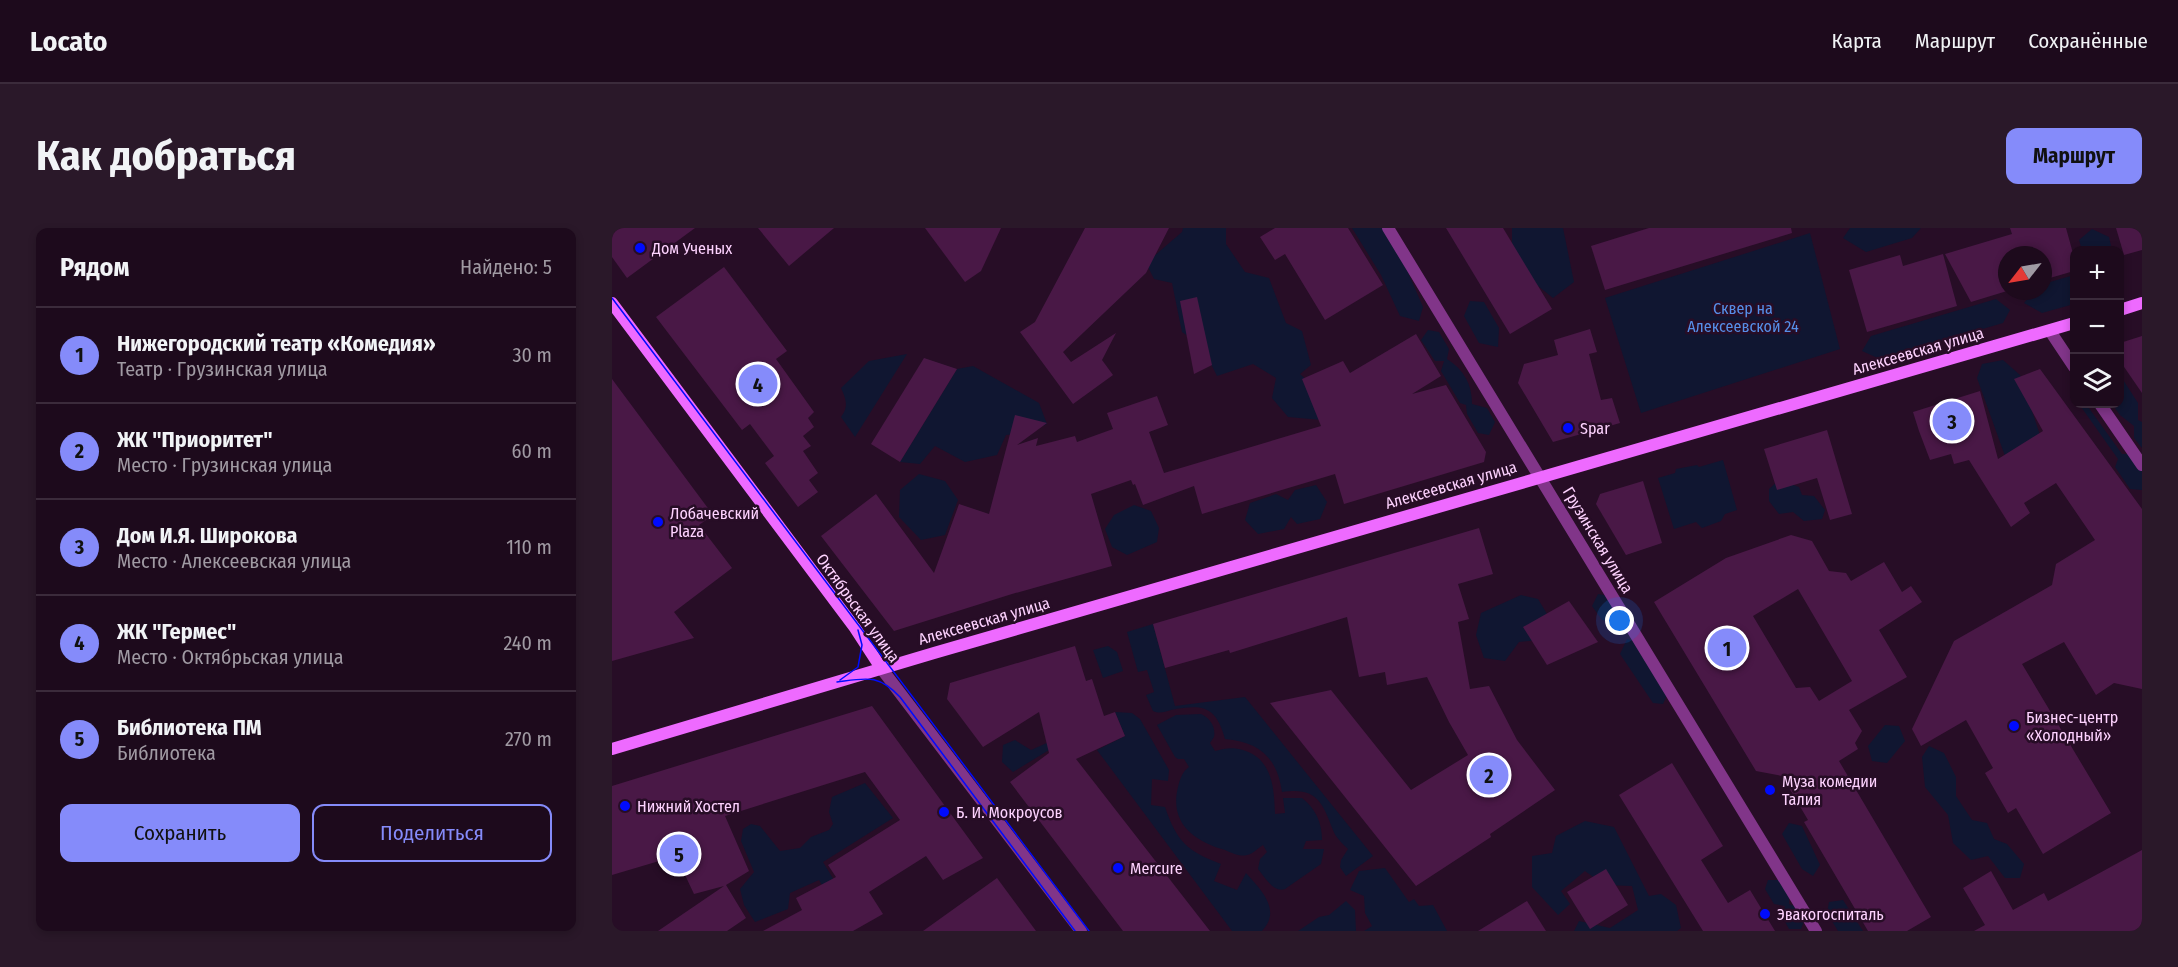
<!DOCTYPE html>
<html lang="ru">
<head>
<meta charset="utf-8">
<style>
	body { margin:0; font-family:"Fira Sans Condensed",sans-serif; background:#2a1829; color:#f1f3f6 }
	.controls { position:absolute; right:18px; top:18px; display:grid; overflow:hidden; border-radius:12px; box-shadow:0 3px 9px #0003 }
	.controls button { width:54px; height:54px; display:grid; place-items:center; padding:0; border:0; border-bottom:2px solid #3b2b3b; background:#1d0a1c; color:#f1f3f6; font:30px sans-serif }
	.compass { position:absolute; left:1386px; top:18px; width:54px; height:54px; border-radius:50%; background:#1d0a1c; box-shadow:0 3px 9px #0003; rotate:239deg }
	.you { position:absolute; left:1008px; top:393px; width:21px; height:21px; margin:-15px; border:4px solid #fff; border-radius:50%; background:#1a73e8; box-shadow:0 0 0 9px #1a73e833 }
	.badge { display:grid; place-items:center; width:39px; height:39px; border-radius:50%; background:#858bfa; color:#111; font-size:20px; font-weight:700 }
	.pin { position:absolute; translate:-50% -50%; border:3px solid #fff; box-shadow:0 2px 6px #0006 }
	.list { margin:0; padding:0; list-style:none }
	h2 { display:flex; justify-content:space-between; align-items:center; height:78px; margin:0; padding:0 24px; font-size:26px }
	h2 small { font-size:20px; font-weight:400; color:#a09aa3 }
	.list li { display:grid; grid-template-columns:39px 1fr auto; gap:18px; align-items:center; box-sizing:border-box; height:96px; padding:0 24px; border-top:2px solid #3b2b3b }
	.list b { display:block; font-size:22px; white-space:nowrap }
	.list p { margin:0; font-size:20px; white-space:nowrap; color:#a09aa3 }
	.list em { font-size:20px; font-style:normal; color:#a09aa3 }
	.actions { display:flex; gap:12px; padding:18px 24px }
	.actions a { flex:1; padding:14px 0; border:2px solid #858bfa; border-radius:12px; text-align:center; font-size:21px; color:#858bfa }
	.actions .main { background:#858bfa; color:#111 }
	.icon { flex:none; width:33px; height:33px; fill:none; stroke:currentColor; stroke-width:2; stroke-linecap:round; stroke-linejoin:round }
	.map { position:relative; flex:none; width:1530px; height:703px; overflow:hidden; border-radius:12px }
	header { display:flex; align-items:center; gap:36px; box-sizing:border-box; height:84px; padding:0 30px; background:#1d0a1c; border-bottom:2px solid #3b2b3b }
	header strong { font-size:28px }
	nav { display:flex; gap:33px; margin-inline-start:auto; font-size:21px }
	.intro { display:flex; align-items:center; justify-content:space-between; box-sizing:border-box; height:144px; padding:0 36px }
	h1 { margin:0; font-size:42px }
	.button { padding:15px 27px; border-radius:12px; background:#858bfa; color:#111; font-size:21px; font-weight:700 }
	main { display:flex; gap:36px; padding:0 36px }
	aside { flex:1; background:#1d0a1c; border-radius:12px; box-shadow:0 3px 9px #0003 }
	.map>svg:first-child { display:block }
</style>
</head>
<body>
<header>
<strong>Locato</strong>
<nav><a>Карта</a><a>Маршрут</a><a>Сохранённые</a></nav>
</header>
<div class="intro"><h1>Как добраться</h1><a class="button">Маршрут</a></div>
<main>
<aside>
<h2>Рядом<small>Найдено: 5</small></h2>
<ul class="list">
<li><span class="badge">1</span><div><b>Нижегородский театр «Комедия»</b><p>Театр · Грузинская улица</p></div><em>30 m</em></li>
<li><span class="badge">2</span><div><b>ЖК &quot;Приоритет&quot;</b><p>Место · Грузинская улица</p></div><em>60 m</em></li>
<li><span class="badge">3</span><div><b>Дом И.Я. Широкова</b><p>Место · Алексеевская улица</p></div><em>110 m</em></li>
<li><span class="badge">4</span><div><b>ЖК &quot;Гермес&quot;</b><p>Место · Октябрьская улица</p></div><em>240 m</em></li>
<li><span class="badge">5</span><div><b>Библиотека ПМ</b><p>Библиотека</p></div><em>270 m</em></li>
</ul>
<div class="actions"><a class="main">Сохранить</a><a>Поделиться</a></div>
</aside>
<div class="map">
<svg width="1530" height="703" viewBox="0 0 1530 703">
	<rect width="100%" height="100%" fill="#270d26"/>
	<!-- green -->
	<g fill="#101631">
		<polygon points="571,0 614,0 614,16 633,44 657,50 674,95 690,103 699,137 688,146 711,167 710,192 676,189 660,170 664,150 641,136 605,148 590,118 570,104 560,55 542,51 534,35 570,4"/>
		<polygon points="740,0 771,0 792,35 811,79 807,93 788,88 769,47"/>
		<polygon points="900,0 951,0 962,54 941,70 900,37"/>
		<polygon points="1238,0 1309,0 1300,10 1254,24 1231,10"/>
		<polygon points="1480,1 1497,9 1500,22 1470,22 1467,12"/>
		<polygon points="1198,5 1228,121 1029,185 993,70"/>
		<polygon points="1462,47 1462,76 1430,85 1412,75 1422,63 1431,63 1431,56"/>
		<polygon points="1384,71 1398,82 1391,95 1268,131 1250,123 1259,108"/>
		<polygon points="858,73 872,74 887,100 886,119 867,115 852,88"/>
		<path d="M816 102 827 104 837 121 835 131C852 142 860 156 860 176L875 180 883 194 877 207 866 205 855 186 854 177 848 175 829 143 832 133H823L809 112Z"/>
		<path d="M295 126 243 209 229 189C237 179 234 171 229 160L257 133Z"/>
		<polygon points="1391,132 1408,147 1429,210 1398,242 1365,150 1370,136"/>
		<polygon points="361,138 427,175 435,196 415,205 394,207 385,227 353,234 323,218 308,236 288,234 345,141"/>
		<polygon points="1508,147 1526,175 1526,192 1530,194 1530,220 1522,210 1522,198 1508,187 1500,176 1508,176"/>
		<polygon points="1467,176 1474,176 1510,226 1520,226 1530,240 1530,262 1518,261 1503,239 1506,231"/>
		<polygon points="1111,232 1125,282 1113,286 1109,293 1090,300 1084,294 1062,301 1046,250 1063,245 1064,241 1085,237 1087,239"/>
		<polygon points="307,246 333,253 346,272 333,307 309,312 287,289 288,262"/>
		<polygon points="1167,252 1187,259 1190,267 1202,268 1213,282 1210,291 1192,293 1181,284 1167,286 1157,273 1157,261"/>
		<polygon points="704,257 715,274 708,291 685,296 679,289 672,301 646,306 633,292 638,275 664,266 676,272 683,262"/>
		<polygon points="522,277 539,283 547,300 545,314 515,327 500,319 493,301 502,287"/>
		<polygon points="986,366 998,368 1007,384 1003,394 990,392 980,378"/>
		<polygon points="909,367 926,371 938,391 927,412 907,414 893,433 872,430 864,407 869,385"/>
		<path d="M541 396 563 478 633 469 761 628 734 648 728 639 729 632 736 621C731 616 723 609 721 602 710 573 704 559 670 564 665 529 647 514 613 511 604 478 591 476 559 482 552 484 548 486 541 483L534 467 542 464 535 442 526 444 515 404Z"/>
		<polygon points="1015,411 1032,416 1056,465 1051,476 1041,475 1008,426"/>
		<polygon points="496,418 505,424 511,443 491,450 481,422"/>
		<path d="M503 484 520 485 528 491 557 542 556 553 540 551 539 577 553 579C565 614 575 623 609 636L602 653 625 662 634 645C649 662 670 682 650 703H620L485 522 513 508Z"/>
		<path d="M589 486C598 490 604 499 602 509L598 515 603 523C613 520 621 519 631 522 661 531 662 561 663 586L673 585 671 570H690C704 581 710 595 710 612L694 613 691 621H712L709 636 673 661C661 665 653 649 646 641L648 631 655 624 651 617C646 620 641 626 635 627 628 629 620 625 613 622 582 613 557 595 566 559 568 551 570 544 577 539L572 531H566L563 529 545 497 564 487Z"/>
		<polygon points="1273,497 1287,498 1293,513 1275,535 1260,533 1256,518"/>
		<polygon points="403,512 419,522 437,514 442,519 401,544 390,534 391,517"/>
		<polygon points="1317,518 1332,525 1344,549 1344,568 1360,592 1375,595 1382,611 1395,616 1412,636 1408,650 1393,650 1376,628 1359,632 1341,615 1336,587 1313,559 1310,529"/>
		<polygon points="253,555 281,590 211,634 234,672 223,679 207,652 178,665 176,681 143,694 132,677 128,661 142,644 129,613 131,601 139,596 148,598 168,623 188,620 199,609 217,602 221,596 217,584 220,569"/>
		<polygon points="973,593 1002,599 1037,668 1049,666 1064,677 1069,700 1065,703 962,703 967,693 998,700 1026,682 1020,658 992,657 973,643 949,663 958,676 946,687 920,659 920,628 940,625 944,608"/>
		<polygon points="1177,595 1190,598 1208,637 1201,648 1190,641 1170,606"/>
		<polygon points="773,640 797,674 802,671 807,678 821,677 835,703 752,703 760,698 753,685 752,668 738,662 747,643"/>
		<polygon points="1156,652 1169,652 1177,666 1177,676 1186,679 1193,691 1189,701 1177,701 1170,688 1173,678 1162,676 1153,661"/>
		<polygon points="1231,672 1251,703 1226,703 1215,685 1217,674"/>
		<polygon points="734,673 743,682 744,703 686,703 707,689 717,687"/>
	</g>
	<!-- building -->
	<g fill="#491846" fill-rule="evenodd">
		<polygon points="0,0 83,0 15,50 0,29"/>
		<polygon points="146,0 222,0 177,38"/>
		<polygon points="313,0 389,0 369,43 353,54"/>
		<polygon points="473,0 557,0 534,45 451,124 459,134 504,105 490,132 501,147 461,176 408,104 423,94"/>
		<polygon points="663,0 736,0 771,57 713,92 673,26 663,32 648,9"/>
		<polygon points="834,0 891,0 940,81 898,106"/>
		<polygon points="1037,0 1179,0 1180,5 993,62 979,18"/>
		<polygon points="1398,0 1454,0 1462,29 1462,43 1431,52 1431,27 1395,27 1395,63 1359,74 1333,26 1400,6"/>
		<polygon points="1504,0 1530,0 1530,22 1512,27"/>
		<polygon points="1331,26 1345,78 1255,104 1237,42 1288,27 1291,38"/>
		<polygon points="112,39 175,123 164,131 202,184 196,190 202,199 191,208 199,218 191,223 206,245 197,252 206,264 186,279 153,235 162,228 138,196 130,202 44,89"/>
		<polygon points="585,69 600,137 582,146 568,73"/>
		<polygon points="978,101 985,124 977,126 989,172 1000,170 1008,195 941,214 906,155 912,136 946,127 942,112"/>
		<polygon points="804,106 829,148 800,166 834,157 874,224 872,234 732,276 723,246 590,286 582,258 531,277 523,256 521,257 519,252 479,266 500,338 400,366 282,403 209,308 264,266 322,345 347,276 377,286 403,187 435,195 405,217 426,210 424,218 463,208 465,214 501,201 495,185 545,168 556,197 537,204 552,245 709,198 690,151 731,133 738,145"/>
		<polygon points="1530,108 1530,165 1508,133 1508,115"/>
		<polygon points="312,130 345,141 288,234 259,216"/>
		<polygon points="1428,141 1530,281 1530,461 1502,455 1484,467 1452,414 1410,436 1499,585 1431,626 1404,580 1396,585 1373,545 1381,540 1354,492 1309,518 1300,501 1342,413 1440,357 1444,336 1483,312 1444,255 1412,275 1418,285 1399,299 1357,232 1342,236 1339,226 1318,232 1307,203 1301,184 1368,163 1386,231 1431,203 1402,151"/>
		<polygon points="0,151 101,287 87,297 120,340 62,384 82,410 0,433"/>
		<polygon points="1215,202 1240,286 1218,292 1205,250 1165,262 1152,221"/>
		<polygon points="1031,253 1050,315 1014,327 984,276 988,266"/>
		<polygon points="867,300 881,346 846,356 857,391 846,394 858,461 877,458 905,512 943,562 878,606 879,609 804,658 658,475 719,462 799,562 856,527 837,494 815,449 775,457 773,444 747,449 735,389 618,425 617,422 553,440 541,396"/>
		<path d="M1179 307 1200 313 1217 343 1234 345 1239 353 1272 334 1290 364 1299 358 1310 374 1267 402 1295 449 1237 482 1250 503 1243 515 1246 521 1227 533 1319 689 1295 703H1256L1192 594 1196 592 1170 548 1144 543 1042 374 1114 330ZM1186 361 1240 453 1207 473 1198 459 1184 460 1141 388Z"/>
		<polygon points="957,373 986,414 935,437 911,399"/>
		<polygon points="463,418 474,453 480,451 492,488 503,484 513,508 464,531 598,703 511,703 398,554 437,525 427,484 371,519 335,471 338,455"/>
		<polygon points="260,478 371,630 331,652 314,628 257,664 271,686 241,703 151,703 190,682 184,670 224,649 216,637 288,592 253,544 113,588 137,643 114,657 134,690 115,703 46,703 112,658 82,666 64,628 0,647 0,558"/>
		<polygon points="1060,535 1111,618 1089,632 1116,675 1138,662 1163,703 1091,703 1007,567"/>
		<polygon points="1530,622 1530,703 1362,703 1373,697 1351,660 1379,643 1401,682 1432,665 1436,673"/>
		<polygon points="994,641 1016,677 978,701 955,664"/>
		<polygon points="385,650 424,703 311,703"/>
		<polygon points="915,673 934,703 866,703"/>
	</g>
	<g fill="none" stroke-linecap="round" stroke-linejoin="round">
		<!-- street -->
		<g stroke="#813589" stroke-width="12">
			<polyline points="776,0 1204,703"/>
			<polyline points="1438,103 1462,139"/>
			<polyline points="1488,176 1530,237"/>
			<polyline points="269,440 469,703"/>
		</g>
		<!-- secondary -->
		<g stroke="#ee6aff" stroke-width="12">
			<polyline points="0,75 243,400 269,440"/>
			<polyline points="1508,82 1530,75"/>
			<polyline points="0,521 322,425 1462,95"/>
		</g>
		<!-- tram -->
		<g stroke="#000bfe" stroke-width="1.5">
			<polyline points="0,70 477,703"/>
			<polyline points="228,452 246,439 250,417 246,402"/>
			<path d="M225 454C255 450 266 446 288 469L463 703"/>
		</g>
	</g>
	<!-- markers -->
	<g fill="#000bfe" stroke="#270d26" stroke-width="2">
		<circle cx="28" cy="20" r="6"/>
		<circle cx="956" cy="200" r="6"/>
		<circle cx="46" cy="294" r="6"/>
		<circle cx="1402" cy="498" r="6"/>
		<circle cx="1158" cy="562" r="6"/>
		<circle cx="13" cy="578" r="6"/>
		<circle cx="332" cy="584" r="6"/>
		<circle cx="506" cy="640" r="6"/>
		<circle cx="1153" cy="686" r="6"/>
	</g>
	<g text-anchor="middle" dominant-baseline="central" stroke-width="5" stroke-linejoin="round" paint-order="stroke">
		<!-- poi labels -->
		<g font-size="16" fill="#fed3ff" stroke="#270d26" text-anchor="start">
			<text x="40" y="20">Дом Ученых</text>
			<text x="968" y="200">Spar</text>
			<text x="58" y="285">Лобачевский<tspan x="58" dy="18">Plaza</tspan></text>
			<text x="1414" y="489">Бизнес-центр<tspan x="1414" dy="18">«Холодный»</tspan></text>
			<text x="1170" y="553">Муза комедии<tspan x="1170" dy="18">Талия</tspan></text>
			<text x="25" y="578">Нижний Хостел</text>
			<text x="344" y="584">Б. И. Мокроусов</text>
			<text x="518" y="640">Mercure</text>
			<text x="1165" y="686">Эвакогоспиталь</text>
		</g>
		<!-- park labels -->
		<g font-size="16" fill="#568fe8" stroke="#270d26">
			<text x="1131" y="80">Сквер на<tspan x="1131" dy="18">Алексеевской 24</tspan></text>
		</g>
		<!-- street labels -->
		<g font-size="16" fill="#fed3ff" stroke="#270d26">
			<text transform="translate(1306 123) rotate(-16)">Алексеевская улица</text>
			<text transform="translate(839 257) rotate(-16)">Алексеевская улица</text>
			<text transform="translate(986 312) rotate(59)">Грузинская улица</text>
			<text transform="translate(246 380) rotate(54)">Октябрьская улица</text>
			<text transform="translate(372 393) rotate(-16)">Алексеевская улица</text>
		</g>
	</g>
</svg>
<div class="controls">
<button>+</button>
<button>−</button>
<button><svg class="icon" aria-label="layers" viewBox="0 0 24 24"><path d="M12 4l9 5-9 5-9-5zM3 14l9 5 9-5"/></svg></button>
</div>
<svg class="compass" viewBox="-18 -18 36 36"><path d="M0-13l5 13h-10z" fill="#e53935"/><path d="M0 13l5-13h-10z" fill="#a09aa3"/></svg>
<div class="you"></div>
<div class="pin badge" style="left:1115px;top:420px">1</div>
<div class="pin badge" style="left:877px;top:547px">2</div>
<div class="pin badge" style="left:1340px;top:193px">3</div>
<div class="pin badge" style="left:146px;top:156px">4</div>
<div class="pin badge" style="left:67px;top:626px">5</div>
</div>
</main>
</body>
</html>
